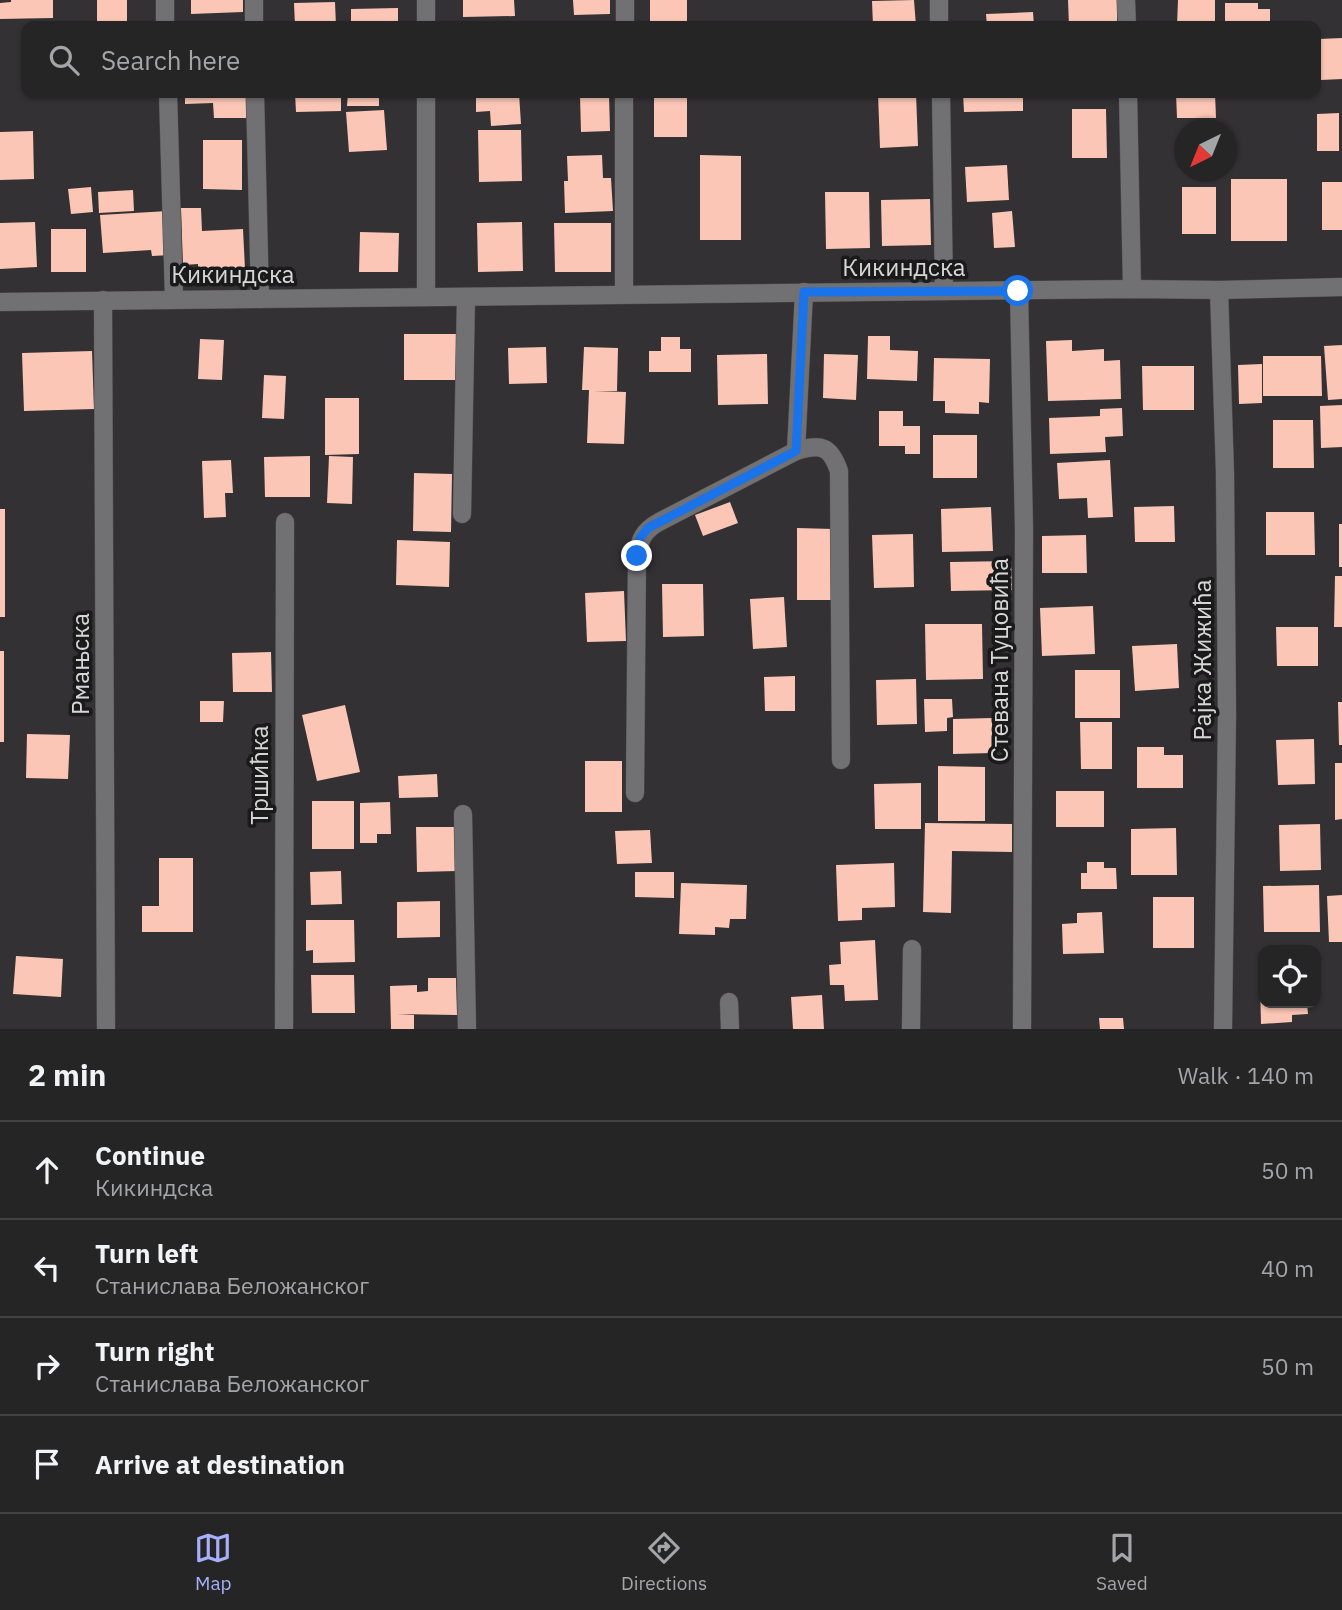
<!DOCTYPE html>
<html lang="en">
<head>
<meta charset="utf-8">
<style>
	body { margin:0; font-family:"IBM Plex Sans",sans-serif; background:#323132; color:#f1f3f6 }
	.controls { position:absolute; right:21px; bottom:21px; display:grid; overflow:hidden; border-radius:14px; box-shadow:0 2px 5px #0004 }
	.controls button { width:63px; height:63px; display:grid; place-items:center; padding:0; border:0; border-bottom:2px solid #424243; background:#262526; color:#f1f3f6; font:35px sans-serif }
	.compass { position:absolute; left:1174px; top:119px; width:63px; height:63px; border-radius:50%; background:#262526; box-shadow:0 2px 5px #0004; rotate:223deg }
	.stop { position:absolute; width:21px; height:21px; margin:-16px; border:5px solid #1a73e8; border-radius:50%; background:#fff }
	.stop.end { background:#1a73e8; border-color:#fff; box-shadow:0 2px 7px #0008 }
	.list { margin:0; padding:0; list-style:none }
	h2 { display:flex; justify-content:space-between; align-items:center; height:91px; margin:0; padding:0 28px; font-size:30px }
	h2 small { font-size:23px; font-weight:400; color:#a4a5a7 }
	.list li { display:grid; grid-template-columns:46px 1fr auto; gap:21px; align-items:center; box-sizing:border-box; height:98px; padding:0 28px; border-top:2px solid #424243 }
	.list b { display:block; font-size:26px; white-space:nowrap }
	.list p { margin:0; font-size:23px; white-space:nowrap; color:#a4a5a7 }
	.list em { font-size:23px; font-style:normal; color:#a4a5a7 }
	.icon { flex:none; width:38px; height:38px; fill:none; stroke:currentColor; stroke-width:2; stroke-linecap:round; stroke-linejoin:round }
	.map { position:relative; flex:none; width:1342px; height:1029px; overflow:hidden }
	.search { position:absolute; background:#262526; box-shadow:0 2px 5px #0004; left:21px; right:21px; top:21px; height:77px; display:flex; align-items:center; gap:18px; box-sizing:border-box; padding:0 24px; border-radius:14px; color:#a4a5a7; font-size:26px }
	.sheet { height:483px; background:#262526 }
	nav { display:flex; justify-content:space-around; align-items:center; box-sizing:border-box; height:98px; border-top:2px solid #424243; background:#262526; font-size:19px; color:#a4a5a7 }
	nav a { display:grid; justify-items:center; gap:4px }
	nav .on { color:#a5b1fc }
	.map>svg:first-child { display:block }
</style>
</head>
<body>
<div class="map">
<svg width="1342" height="1029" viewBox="0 0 1342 1029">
	<rect width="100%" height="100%" fill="#333133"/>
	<!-- building -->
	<g fill="#fbc6b6">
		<polygon points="11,0 53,0 53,18 0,19 0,3 11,2"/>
		<rect x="97" y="0" width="30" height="26"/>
		<polygon points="191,0 243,0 243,12 191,14"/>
		<polygon points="463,0 514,0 515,16 463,17"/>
		<polygon points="573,0 610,0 610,14 574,15"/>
		<rect x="650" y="0" width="37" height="26"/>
		<polygon points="914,0 916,26 873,26 872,1"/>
		<polygon points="1068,0 1117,0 1117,26 1069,26"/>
		<polygon points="1178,0 1215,0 1215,26 1177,26"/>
		<polygon points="335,2 336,26 295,26 294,3"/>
		<polygon points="1225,3 1258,3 1258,9 1270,9 1270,26 1225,26"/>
		<polygon points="398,8 398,26 351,26 351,9"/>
		<polygon points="1033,12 1034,26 987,26 986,14"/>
		<polygon points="1342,38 1342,79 1321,80 1319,39"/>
		<polygon points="185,93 246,93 246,118 214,118 213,103 185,104"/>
		<polygon points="295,93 341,93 341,111 296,112"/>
		<polygon points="348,93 379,93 379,106 347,106"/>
		<polygon points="476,93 519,93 521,124 491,126 490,111 476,112"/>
		<rect x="654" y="93" width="33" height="44"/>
		<polygon points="878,93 916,93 918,146 880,148"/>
		<polygon points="963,93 1023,93 1023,111 964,112"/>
		<polygon points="1176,93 1215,93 1216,118 1177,118"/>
		<polygon points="609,94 610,131 581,132 580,96"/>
		<polygon points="1072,109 1106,109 1107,158 1072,158"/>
		<polygon points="384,110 387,150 349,152 346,112"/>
		<polygon points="1339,113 1339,151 1317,151 1317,114"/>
		<polygon points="478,130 521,130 522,181 479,182"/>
		<polygon points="33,131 34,179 0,180 0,132"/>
		<polygon points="203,140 242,140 242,190 203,189"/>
		<polygon points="602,155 603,178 611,178 613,211 565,213 564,181 568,181 567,156"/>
		<polygon points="700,155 741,156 741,240 700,240"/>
		<polygon points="1007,165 1009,200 967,202 965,167"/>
		<rect x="1231" y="179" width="56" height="62"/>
		<rect x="1322" y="182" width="20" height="48"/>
		<polygon points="91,187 93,212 71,214 68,189"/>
		<rect x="1182" y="187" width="34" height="47"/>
		<polygon points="133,190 134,211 99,213 98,192"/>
		<polygon points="825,192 869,192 870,248 826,249"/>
		<polygon points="930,199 931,245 882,246 881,200"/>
		<polygon points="181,208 201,208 202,231 243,229 245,269 198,271 198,264 183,265"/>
		<polygon points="168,211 171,255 152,256 151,250 103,253 100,215"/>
		<polygon points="1012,211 1015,247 994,248 992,213"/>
		<polygon points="35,222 37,267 0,269 0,223"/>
		<polygon points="522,222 523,271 478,272 477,223"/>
		<polygon points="554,223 611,223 611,272 555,272"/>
		<rect x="51" y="229" width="35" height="43"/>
		<polygon points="360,232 399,233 398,272 359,272"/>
		<rect x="404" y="334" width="56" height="46"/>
		<polygon points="868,336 890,336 890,350 918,351 917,381 867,379"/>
		<polygon points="661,337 680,337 680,349 691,349 691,372 649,372 649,351 661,351"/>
		<polygon points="200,339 224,340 222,380 198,379"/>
		<polygon points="1072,340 1072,351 1104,349 1104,361 1120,360 1121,399 1048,401 1046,341"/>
		<polygon points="1342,345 1342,399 1328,400 1324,346"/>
		<polygon points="546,347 547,383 509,384 508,348"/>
		<polygon points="584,347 618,348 617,391 594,391 626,392 624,444 587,443 589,390 582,390"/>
		<polygon points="92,351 94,409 24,411 22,353"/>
		<polygon points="767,354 768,404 718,405 717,355"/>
		<polygon points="824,354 858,355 856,400 823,398"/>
		<polygon points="1263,356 1321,356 1322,396 1263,396"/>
		<polygon points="934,358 990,359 989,403 979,402 979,414 945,413 945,401 933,401"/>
		<polygon points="1262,364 1262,403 1239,404 1238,365"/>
		<polygon points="1142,366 1194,366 1194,410 1143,410"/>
		<polygon points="264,375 286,376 284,419 262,418"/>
		<polygon points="325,398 359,398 359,454 325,455"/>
		<polygon points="1342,405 1342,447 1321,448 1320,406"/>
		<polygon points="1122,408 1123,436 1105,437 1106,452 1050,454 1049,418 1100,416 1100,409"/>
		<polygon points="879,411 903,411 903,426 920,426 920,454 905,454 905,446 879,446"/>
		<polygon points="1273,420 1313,420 1314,468 1273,468"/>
		<rect x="933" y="435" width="44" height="43"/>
		<polygon points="310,456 310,497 265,497 264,457"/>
		<polygon points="329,456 353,457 352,504 327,503"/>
		<polygon points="231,460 233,493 225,493 226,517 204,518 202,461"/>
		<polygon points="1110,460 1113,517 1088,518 1087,498 1059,499 1057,463"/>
		<polygon points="414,473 452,474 451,532 413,531"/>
		<polygon points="730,502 738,523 703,536 695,515"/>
		<polygon points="1174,506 1175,542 1135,542 1134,507"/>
		<polygon points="991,507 993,551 942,552 941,509"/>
		<rect x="0" y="509" width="5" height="108"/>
		<polygon points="1266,512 1314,512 1315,555 1266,555"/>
		<rect x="1339" y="524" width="3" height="43"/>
		<polygon points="797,528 833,529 832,600 797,600"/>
		<polygon points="913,534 914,587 874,588 872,535"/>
		<polygon points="1086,535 1087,573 1042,573 1042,536"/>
		<polygon points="397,540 450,542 449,587 396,585"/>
		<polygon points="1011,561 1012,590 951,591 950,562"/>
		<polygon points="1335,576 1342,576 1342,627 1334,627"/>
		<polygon points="662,584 703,584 704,636 663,637"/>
		<polygon points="624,591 626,641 587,642 585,593"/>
		<polygon points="784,597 787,647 753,649 750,599"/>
		<polygon points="1093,606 1095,654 1042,656 1040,608"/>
		<polygon points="925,624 982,624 983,679 926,680"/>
		<polygon points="1276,627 1318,627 1318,666 1277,666"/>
		<polygon points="1177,644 1179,688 1135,691 1132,646"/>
		<rect x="0" y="651" width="4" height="91"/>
		<polygon points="271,652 272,692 233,692 232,653"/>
		<rect x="1075" y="670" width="45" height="48"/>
		<polygon points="795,676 795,711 765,711 764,677"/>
		<polygon points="916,679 917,724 877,725 876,680"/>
		<polygon points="924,699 952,699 953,717 947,718 947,731 925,732"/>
		<polygon points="200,701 224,701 223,722 200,722"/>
		<polygon points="1338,702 1342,702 1342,745 1339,745"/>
		<polygon points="345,705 360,772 317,781 302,715"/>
		<polygon points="992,718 992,753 953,754 953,719"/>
		<polygon points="1080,722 1112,722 1112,769 1081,769"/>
		<polygon points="27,734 70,735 68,779 26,778"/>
		<polygon points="1314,739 1315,784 1278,785 1276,740"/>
		<polygon points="1137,747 1164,747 1164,755 1183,755 1183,788 1137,788"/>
		<rect x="585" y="761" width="37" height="51"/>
		<polygon points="1335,763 1342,763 1342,819 1335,820"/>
		<polygon points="938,766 985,767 985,821 938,821"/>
		<polygon points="437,774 438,797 399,798 398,776"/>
		<polygon points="921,783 921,829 875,829 874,784"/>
		<rect x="1056" y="791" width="48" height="36"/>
		<rect x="312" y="801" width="42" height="48"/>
		<polygon points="390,802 391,834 377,834 377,843 360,843 360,803"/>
		<polygon points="925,823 1012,824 1012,852 952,851 951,913 923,912"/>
		<polygon points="1320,824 1321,870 1280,871 1279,825"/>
		<polygon points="416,827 457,827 457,871 417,872"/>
		<polygon points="1176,828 1177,875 1131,875 1131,829"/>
		<polygon points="650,830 652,863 617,864 615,831"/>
		<polygon points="159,858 193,858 193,932 142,932 142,906 159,906"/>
		<polygon points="1087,862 1104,862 1104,868 1116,868 1117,889 1081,889 1081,873 1087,873"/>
		<polygon points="894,863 895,907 862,908 862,920 838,921 836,865"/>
		<polygon points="341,871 342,904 311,905 310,872"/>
		<polygon points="635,872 674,872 674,898 635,897"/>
		<polygon points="681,883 747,885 746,919 730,919 729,928 715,927 715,935 679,934"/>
		<polygon points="1319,885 1320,932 1264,932 1263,886"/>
		<polygon points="1342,895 1342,942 1329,942 1327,896"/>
		<rect x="1153" y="897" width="41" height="51"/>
		<polygon points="440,901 440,937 397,938 397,902"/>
		<polygon points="1102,912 1104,953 1063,954 1062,924 1077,923 1077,913"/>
		<polygon points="306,920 354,920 355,962 313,963 313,950 306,951"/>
		<polygon points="875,940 878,1000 845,1001 844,985 830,985 829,965 841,964 840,942"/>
		<polygon points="16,956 63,959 61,997 13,994"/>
		<polygon points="311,975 354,975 355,1013 312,1013"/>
		<polygon points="428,978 456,978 457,1015 397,1014 414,1015 414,1029 391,1029 390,986 417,985 417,992 428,991"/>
		<polygon points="1260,982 1263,982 1263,1003 1307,1003 1308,1014 1292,1015 1292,1022 1261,1024"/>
		<polygon points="822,995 824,1029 793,1029 791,997"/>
		<polygon points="1099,1018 1123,1018 1124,1029 1100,1029"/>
	</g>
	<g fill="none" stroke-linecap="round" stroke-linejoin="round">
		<defs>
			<g id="minor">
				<polyline points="165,0 165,26"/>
				<polyline points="254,0 254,26"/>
				<polyline points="426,0 426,26"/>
				<polyline points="939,0 939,26"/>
				<polyline points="1126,0 1127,26"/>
				<polyline points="625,26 625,0"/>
				<polyline points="168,93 174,299"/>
				<polyline points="255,93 260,299"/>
				<polyline points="426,93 426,297"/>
				<polyline points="941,93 944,291"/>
				<polyline points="1128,93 1132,289"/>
				<polyline points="1219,290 1225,473 1227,715 1223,1029"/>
				<polyline points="1019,291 1024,529 1022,1029"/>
				<polyline points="624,294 624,93"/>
				<polyline points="103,300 106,1029"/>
				<polyline points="0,302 1132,289 1219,290 1342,287"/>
				<polyline points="796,451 804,292"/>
				<polyline points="462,514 466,297"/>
				<path d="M635 793 637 556C640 539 643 531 659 522L796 451C821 444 830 445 839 471L841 760"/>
				<polyline points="463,814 467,1029"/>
				<polyline points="729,1002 730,1029"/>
				<polyline points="284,1029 285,522"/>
				<polyline points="911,1029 912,949"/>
			</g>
		</defs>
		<!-- minor casing -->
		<use href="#minor" stroke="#504e50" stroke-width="19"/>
		<!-- minor -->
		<use href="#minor" stroke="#717072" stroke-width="18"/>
	</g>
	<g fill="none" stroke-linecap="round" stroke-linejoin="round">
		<!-- route -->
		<polyline stroke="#1a73e8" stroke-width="9" points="637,556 640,538 648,528 796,451 804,292 1018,291"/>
	</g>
	<g text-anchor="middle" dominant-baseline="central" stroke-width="7" stroke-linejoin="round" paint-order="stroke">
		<!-- street labels -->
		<g font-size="24" fill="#d7d6d7" stroke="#1a1a1b">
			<text x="904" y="267">Кикиндска</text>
			<text x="233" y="274">Кикиндска</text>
			<text transform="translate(999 660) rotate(-90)">Стевана Туцовића</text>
			<text transform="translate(1202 660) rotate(-90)">Рајка Жижића</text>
			<text transform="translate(80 664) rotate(-90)">Рмањска</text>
			<text transform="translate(259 775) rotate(-90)">Тршићка</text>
		</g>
	</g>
</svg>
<div class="controls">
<button><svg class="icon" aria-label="locate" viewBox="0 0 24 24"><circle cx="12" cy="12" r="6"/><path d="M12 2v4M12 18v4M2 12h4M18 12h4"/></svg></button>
</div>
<svg class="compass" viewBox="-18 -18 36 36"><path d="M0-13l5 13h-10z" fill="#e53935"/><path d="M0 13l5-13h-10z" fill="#a4a5a7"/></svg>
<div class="stop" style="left:1018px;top:291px"></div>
<div class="stop end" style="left:637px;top:556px"></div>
<div class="search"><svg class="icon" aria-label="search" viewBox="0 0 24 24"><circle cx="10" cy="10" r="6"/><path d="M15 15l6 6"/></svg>Search here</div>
</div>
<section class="sheet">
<h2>2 min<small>Walk · 140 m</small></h2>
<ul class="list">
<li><svg class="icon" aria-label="ahead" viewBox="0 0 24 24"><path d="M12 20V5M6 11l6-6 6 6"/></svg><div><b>Continue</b><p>Кикиндска</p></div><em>50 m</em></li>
<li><svg class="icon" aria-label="left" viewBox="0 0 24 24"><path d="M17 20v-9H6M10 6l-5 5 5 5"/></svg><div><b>Turn left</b><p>Станислава Беложанског</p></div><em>40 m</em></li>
<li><svg class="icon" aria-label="right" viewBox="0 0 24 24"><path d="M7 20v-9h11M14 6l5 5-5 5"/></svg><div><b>Turn right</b><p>Станислава Беложанског</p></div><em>50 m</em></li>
<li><svg class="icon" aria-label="arrive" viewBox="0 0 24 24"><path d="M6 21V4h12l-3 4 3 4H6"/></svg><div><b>Arrive at destination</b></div></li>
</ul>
</section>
<nav>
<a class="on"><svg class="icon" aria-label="map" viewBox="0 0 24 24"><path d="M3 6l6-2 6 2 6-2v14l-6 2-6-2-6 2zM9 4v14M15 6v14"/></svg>Map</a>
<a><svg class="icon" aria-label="directions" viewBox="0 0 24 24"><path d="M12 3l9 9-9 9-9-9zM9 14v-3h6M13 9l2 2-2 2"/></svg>Directions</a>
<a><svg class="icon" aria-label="saved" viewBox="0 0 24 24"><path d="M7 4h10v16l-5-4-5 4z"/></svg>Saved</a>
</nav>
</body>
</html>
